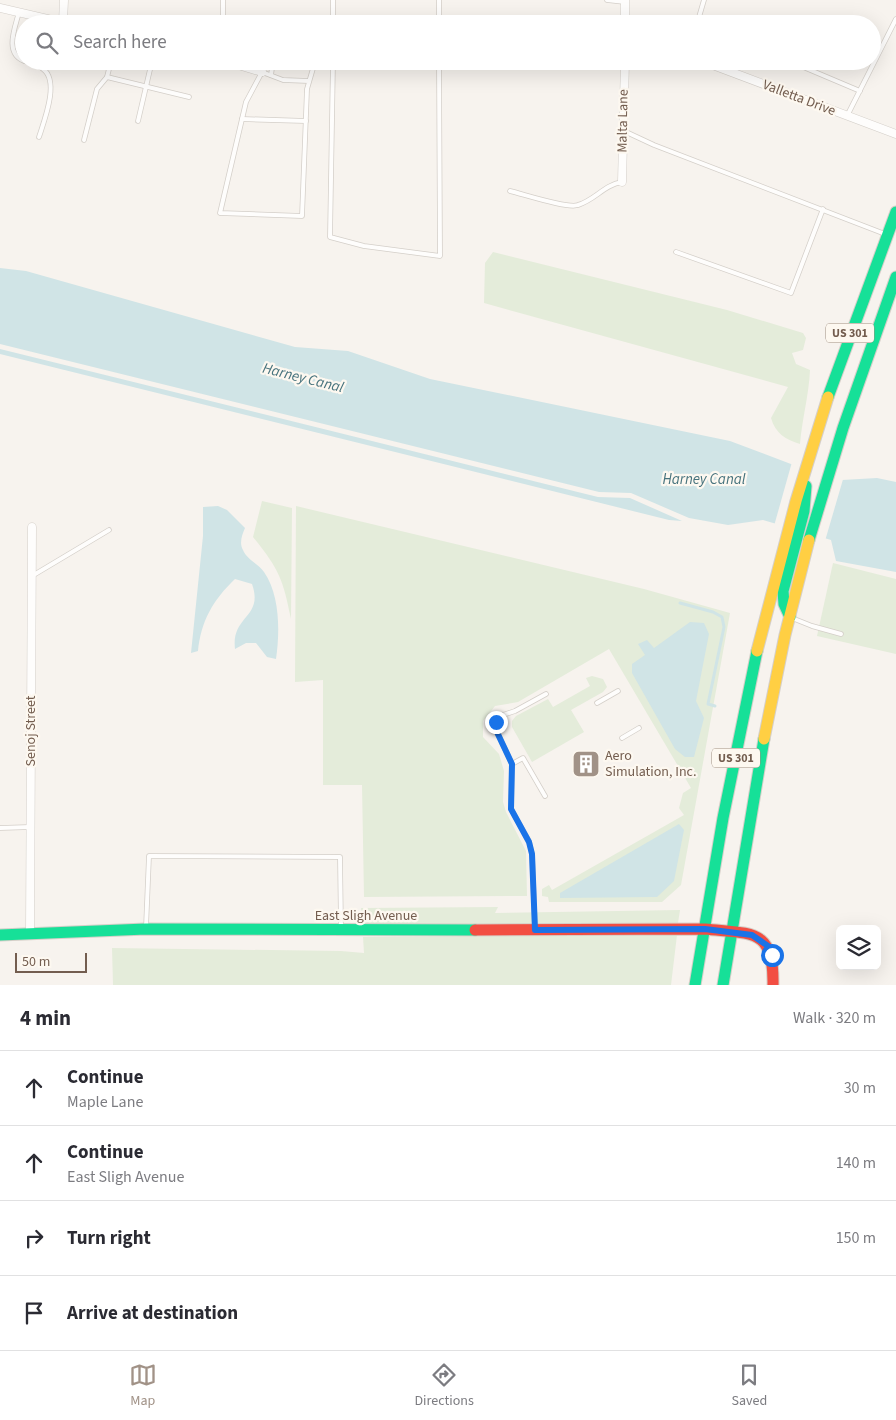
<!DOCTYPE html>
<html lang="en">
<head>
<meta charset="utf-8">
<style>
	body { margin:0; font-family:"Source Sans 3",sans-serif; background:#f2f2f3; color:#2b2b33 }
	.controls { position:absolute; right:15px; bottom:15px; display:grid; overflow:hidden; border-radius:8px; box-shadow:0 5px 20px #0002 }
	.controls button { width:45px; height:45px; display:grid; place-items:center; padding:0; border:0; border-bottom:1px solid #e1e1e2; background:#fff; color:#2b2b33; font:25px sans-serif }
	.scale { position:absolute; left:15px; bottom:12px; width:72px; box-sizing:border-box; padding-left:5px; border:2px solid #735d4f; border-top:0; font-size:14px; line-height:18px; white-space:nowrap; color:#735d4f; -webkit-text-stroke:4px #fdf8f0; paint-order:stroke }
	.stop { position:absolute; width:15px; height:15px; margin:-11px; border:4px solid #1a73e8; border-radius:50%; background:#fff }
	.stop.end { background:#1a73e8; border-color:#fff; box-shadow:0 1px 5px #0008 }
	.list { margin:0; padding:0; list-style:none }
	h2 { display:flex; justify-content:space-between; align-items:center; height:65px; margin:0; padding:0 20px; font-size:21px }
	h2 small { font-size:16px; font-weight:400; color:#7c7c81 }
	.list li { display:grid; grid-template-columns:32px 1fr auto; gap:15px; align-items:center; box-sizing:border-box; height:75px; padding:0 20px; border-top:1px solid #e1e1e2 }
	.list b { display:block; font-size:19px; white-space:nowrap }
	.list p { margin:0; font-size:16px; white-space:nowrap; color:#7c7c81 }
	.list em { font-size:16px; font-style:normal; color:#7c7c81 }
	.icon { flex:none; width:28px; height:28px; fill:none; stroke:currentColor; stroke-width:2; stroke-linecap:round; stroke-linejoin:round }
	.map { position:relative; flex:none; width:896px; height:985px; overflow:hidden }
	.search { position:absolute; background:#fff; box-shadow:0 5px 20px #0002; left:15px; right:15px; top:15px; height:55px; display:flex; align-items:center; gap:12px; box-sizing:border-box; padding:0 18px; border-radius:28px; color:#7c7c81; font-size:19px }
	.sheet { height:365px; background:#fff }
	nav { display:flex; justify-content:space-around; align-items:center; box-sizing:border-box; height:70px; border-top:1px solid #e1e1e2; background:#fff; font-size:14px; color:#7c7c81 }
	nav a { display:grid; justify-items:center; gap:2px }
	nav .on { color:#a19287 }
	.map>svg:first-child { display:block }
</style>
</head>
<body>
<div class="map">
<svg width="896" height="985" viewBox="0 0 896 985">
	<rect width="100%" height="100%" fill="#f7f3ee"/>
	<!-- green -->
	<g fill="#e4ecda">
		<path d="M493 252 727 310 803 333 806 338 803 350 792 353 796 364 810 370C809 395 802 419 800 444 786 440 775 433 771 418L788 387 484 303 485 263Z"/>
		<path d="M262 501 292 508 291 619C283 579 279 569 253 537Z"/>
		<polygon points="296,506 644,589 730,613 681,885 662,902 549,902 548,897 542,896 542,889 549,885 552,890 684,815 679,808 683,793 691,788 609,649 518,702 495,706 483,721 483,737 499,754 504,771 503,802 506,812 526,851 527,896 364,897 362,785 323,785 323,680 295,682"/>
		<polygon points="833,563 896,579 896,654 817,636"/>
		<polygon points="592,676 603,679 607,687 603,692 571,710 584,732 532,762 512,727 512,721 516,716 548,699 553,707 590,686 586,678"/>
		<polygon points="498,907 495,913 680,910 678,923 363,926 361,908"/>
		<polygon points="677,935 671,985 113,985 112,948 341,951 364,953 363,937"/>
	</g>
	<!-- water -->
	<g fill="#d0e4e6">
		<polygon points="0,268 26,271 295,347 348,351 430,379 730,441 812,472 842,480 877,478 896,482 896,572 836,561 831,540 763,520 728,525 689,518 631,493 599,492 0,344"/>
		<polygon points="0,349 598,497 630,498 682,521 669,520 0,354"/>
		<path d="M218 506 227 510 245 528C242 535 239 543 243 550 247 560 259 564 264 572 280 595 280 632 276 659L267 657 256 643H246L235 649C231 615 264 618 252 584L235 579C213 600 201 621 198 651L191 653 203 536V507Z"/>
		<polygon points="690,622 704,623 709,634 696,701 704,718 694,757 685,757 675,749 632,673 632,664 645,655 638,644 647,640 654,648"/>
		<polygon points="679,824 684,830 674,881 657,897 560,898 560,893"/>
	</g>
	<!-- pier -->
	<polygon fill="#f7f3ee" points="792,462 812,469 830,463 842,469 844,476 825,541 774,526"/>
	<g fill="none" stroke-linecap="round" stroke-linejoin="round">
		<!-- stream -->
		<polyline stroke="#d0e4e6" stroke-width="3" points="680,603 713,612 722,617 724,627 708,704 715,706"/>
		<defs>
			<g id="lane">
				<polyline points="439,0 439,24"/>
				<polyline points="607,0 625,2"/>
				<path d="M19 12C15 28 4 53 24 61"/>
				<polyline points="223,24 223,0"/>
				<polyline points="333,24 333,0"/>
				<polyline points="697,24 704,0"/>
				<path d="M25 61C30 64 38 65 43 69 60 81 44 121 39 137"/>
				<polyline points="111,61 107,77 189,97"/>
				<polyline points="333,61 330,237 364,246 440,256 439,61"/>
				<polyline points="789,61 860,91"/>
				<polyline points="271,75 273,61"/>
				<polyline points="309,81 283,80 262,72 246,102 220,213 302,216 307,89 314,65 321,61"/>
				<polyline points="847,116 896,19"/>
				<polyline points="242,119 306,121"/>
				<polyline points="138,121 152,61"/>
				<polyline points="624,131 654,145 885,234"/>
				<polyline points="84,140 97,89 107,77"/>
				<path d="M510 191C523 194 568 209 578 205 595 200 604 185 622 182"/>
				<polyline points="676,252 791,293 823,209"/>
				<polyline points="32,576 109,530"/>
				<polyline points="792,618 812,626 841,634"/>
				<polyline points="597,703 618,691"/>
				<polyline points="622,738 639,728"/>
				<polyline points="512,764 523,758 545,796"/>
				<polyline points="0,828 30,827"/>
				<polyline points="146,927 149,856 340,857 341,928"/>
				<polyline points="535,928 532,854 529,841 511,809 512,764 496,730 496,722 500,716 515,711 546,694"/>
			</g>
			<g id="street">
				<polyline points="0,8 69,24"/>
				<polyline points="63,22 64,0"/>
				<polyline points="625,24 625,0"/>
				<polyline points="225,61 262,72"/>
				<polyline points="702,61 896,134"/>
				<polyline points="622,182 625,61"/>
				<polyline points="30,935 32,527"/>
			</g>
			<g id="fast">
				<polyline points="828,397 896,212"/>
				<polyline points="809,540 843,428 896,277"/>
				<polyline points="790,617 784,604 783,591 804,511 806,486"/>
				<polyline points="0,935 146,929 475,930"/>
				<polyline points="695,985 723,818 757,651"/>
				<polyline points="723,985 764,739"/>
			</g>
			<g id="slow">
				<polyline points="757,651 796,501 828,397"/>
				<polyline points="764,739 785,635 809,540"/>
			</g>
			<path id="jam" d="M475 930 705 929C753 934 774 928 773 985"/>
		</defs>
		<!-- lane casing -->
		<use href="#lane" stroke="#d4cfc9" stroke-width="5.5"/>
		<!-- street casing -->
		<use href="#street" stroke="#d4cfc9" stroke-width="9"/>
		<!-- fast casing -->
		<use href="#fast" stroke="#d5cfc8" stroke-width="13"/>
		<!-- slow casing -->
		<use href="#slow" stroke="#d5cfc8" stroke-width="13"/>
		<!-- jam casing -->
		<use href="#jam" stroke="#d5cfc8" stroke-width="13"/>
		<!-- lane -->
		<use href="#lane" stroke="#fefdfc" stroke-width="4"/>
		<!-- street -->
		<use href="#street" stroke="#fefdfc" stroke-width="8"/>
		<!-- fast -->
		<use href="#fast" stroke="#16e098" stroke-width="11"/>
		<!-- slow -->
		<use href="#slow" stroke="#ffcf43" stroke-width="11"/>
		<!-- jam -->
		<use href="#jam" stroke="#f24e42" stroke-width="11"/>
	</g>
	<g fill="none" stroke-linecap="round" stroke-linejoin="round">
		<!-- route -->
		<polyline stroke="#1a73e8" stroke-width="6" points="496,722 496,730 512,764 511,809 529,842 532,854 535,930 705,929 752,935 768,946 772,955"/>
	</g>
	<!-- icons -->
	<defs>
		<symbol id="building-square" viewBox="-11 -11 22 22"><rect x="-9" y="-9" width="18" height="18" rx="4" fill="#a19287" stroke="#fdf8f0"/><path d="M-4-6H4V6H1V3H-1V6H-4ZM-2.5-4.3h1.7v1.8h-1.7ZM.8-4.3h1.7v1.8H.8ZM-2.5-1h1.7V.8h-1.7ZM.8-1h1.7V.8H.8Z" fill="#fff"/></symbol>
	</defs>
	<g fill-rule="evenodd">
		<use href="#building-square" x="570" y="748" width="32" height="32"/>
	</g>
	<g text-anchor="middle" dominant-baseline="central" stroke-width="4.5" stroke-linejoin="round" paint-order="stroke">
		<!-- shield labels -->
		<g fill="#fdf8f0" stroke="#9c8c7f" stroke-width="1">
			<rect x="826" y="323.5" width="48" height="19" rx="4"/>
			<rect x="712" y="748.5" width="48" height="19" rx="4"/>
		</g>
		<g font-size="12" font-weight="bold" fill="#735d4f">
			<text x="850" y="333">US 301</text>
			<text x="736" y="758">US 301</text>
		</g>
		<!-- street labels -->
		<g font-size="14" fill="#735d4f" stroke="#fdf8f0">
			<text transform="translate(799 98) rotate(21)">Valletta Drive</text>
			<text transform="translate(623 121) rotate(-89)">Malta Lane</text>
			<text transform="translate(31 731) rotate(-90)">Senoj Street</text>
			<text x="366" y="916">East Sligh Avenue</text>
		</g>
		<!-- poi labels -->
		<g font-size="14" fill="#735d4f" stroke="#fdf8f0" text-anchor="start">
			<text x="605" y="756">Aero<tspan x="605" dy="16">Simulation, Inc.</tspan></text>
		</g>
		<!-- water labels -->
		<g font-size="15" font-style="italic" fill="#47737d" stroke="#fdf8f0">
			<text transform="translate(303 378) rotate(14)">Harney Canal</text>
			<text x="704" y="479">Harney Canal</text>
		</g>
	</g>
</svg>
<div class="controls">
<button><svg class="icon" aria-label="layers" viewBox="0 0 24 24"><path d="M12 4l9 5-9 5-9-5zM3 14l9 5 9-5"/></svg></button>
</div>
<div class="scale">50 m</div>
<div class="stop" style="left:772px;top:955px"></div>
<div class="stop end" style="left:496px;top:722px"></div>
<div class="search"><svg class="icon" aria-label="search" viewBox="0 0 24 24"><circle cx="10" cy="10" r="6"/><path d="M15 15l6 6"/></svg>Search here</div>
</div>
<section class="sheet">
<h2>4 min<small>Walk · 320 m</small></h2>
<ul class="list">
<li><svg class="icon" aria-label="ahead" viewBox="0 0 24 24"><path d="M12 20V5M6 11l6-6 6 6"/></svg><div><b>Continue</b><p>Maple Lane</p></div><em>30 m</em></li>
<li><svg class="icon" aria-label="ahead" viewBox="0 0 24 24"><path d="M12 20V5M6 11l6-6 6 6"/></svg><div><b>Continue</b><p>East Sligh Avenue</p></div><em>140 m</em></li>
<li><svg class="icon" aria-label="right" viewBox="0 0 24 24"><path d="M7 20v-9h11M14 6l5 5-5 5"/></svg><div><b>Turn right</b></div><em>150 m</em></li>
<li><svg class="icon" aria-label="arrive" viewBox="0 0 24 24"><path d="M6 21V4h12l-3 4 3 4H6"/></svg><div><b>Arrive at destination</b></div></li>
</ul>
</section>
<nav>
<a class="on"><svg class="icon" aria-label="map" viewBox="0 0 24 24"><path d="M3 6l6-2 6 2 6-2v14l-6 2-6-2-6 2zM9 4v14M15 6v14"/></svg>Map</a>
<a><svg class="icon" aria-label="directions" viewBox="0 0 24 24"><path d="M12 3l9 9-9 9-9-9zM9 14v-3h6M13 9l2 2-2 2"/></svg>Directions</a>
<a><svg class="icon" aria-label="saved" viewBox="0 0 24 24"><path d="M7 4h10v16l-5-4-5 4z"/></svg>Saved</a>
</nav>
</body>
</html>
